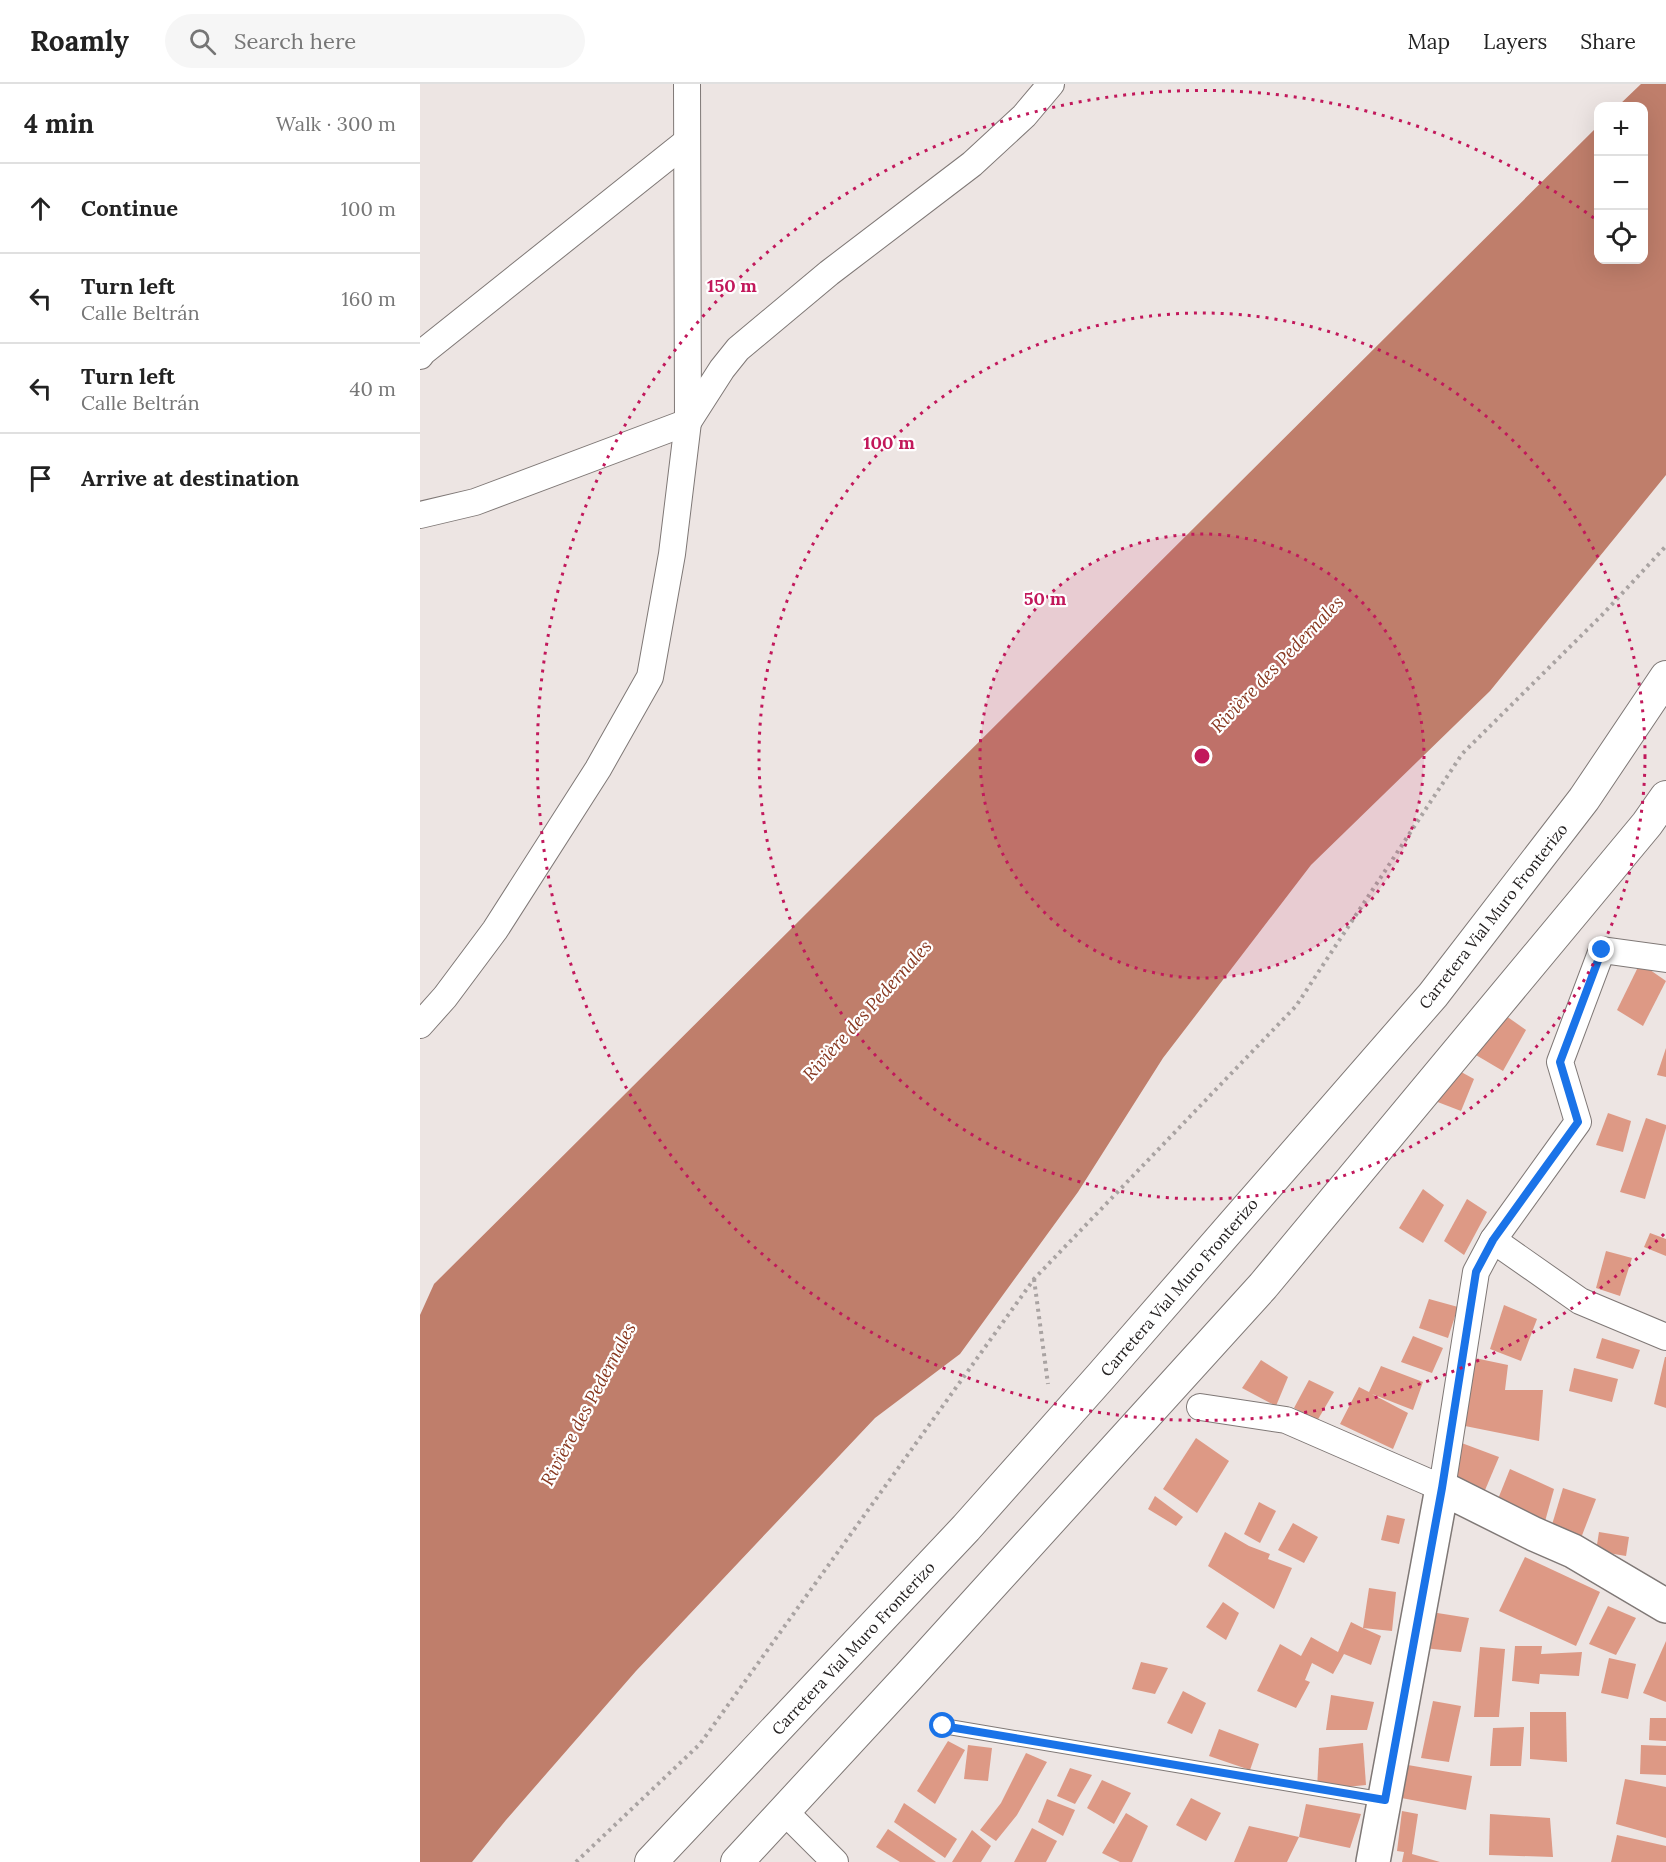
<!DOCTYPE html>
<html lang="en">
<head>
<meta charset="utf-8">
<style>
	body { margin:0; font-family:Lora,serif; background:#f6f6f6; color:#222 }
	.controls { position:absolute; right:18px; top:18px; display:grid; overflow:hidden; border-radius:12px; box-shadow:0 6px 24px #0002 }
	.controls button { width:54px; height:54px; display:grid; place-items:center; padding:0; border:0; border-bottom:2px solid #e0e0e0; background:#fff; color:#222; font:30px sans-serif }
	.stop { position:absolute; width:18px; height:18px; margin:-14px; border:4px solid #1a73e8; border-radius:50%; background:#fff }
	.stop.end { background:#1a73e8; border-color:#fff; box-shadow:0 2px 6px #0008 }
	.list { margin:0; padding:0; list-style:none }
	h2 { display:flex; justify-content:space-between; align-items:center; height:78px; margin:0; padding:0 24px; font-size:26px }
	h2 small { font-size:20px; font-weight:400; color:#767676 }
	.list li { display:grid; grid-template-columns:39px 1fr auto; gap:18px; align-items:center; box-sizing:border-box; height:90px; padding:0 24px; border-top:2px solid #e0e0e0 }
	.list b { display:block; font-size:22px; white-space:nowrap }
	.list p { margin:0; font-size:20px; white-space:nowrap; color:#767676 }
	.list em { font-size:20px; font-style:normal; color:#767676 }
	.icon { flex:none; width:33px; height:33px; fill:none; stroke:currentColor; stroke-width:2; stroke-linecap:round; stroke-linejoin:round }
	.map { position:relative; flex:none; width:1246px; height:1778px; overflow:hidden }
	header { display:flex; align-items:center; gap:36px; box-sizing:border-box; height:84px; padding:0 30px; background:#fff; border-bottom:2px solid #e0e0e0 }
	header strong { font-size:28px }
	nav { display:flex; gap:33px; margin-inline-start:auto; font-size:21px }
	.search { width:420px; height:54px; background:#f6f6f6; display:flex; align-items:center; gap:15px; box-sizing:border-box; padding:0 21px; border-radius:33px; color:#767676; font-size:22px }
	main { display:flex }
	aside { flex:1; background:#fff }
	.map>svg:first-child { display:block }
</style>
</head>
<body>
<header>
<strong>Roamly</strong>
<div class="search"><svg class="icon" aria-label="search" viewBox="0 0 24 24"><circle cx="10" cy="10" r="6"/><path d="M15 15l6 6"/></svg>Search here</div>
<nav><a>Map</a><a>Layers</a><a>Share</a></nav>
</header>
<main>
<aside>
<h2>4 min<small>Walk · 300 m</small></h2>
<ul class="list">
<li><svg class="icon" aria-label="ahead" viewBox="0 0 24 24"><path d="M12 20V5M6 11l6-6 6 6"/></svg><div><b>Continue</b></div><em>100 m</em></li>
<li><svg class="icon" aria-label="left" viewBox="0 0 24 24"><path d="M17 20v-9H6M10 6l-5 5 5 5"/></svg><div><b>Turn left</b><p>Calle Beltrán</p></div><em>160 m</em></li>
<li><svg class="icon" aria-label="left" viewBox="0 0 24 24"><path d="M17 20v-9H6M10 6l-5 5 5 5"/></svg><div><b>Turn left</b><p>Calle Beltrán</p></div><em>40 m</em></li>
<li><svg class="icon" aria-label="arrive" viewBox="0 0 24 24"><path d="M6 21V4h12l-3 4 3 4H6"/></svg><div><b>Arrive at destination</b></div></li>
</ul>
</aside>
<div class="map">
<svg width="1246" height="1778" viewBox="0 0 1246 1778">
	<rect width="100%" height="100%" fill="#ede5e3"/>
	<!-- water -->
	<polygon fill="#bf7e6b" points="1221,0 1246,0 1246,391 1070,607 891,781 743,974 658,1108 540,1270 455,1334 216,1587 86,1736 52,1778 0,1778 0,1231 14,1200 1178,42 1178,176 1224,176 1224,22 1198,22"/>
	<!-- building -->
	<g fill="#dd9985">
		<polygon points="1220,879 1246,897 1223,942 1197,926"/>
		<polygon points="1072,922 1106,946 1083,987 1044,964"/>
		<polygon points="1246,964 1246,993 1237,991"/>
		<polygon points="1032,983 1054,995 1041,1027 1015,1017"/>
		<polygon points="1188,1029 1211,1037 1203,1068 1176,1061"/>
		<polygon points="1226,1034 1246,1041 1246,1044 1225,1115 1200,1108"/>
		<polygon points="1003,1105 1024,1121 1003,1159 979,1144"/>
		<polygon points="1047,1115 1067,1128 1044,1171 1024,1157"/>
		<polygon points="1230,1149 1246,1155 1246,1172 1224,1163"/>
		<polygon points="1186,1167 1212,1174 1200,1212 1176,1204"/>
		<polygon points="1009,1215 1038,1223 1028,1254 999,1244"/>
		<polygon points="1084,1221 1117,1235 1101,1277 1070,1265"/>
		<polygon points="993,1252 1023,1264 1012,1289 981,1278"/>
		<polygon points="1182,1254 1220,1266 1213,1285 1176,1274"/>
		<polygon points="1050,1273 1088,1281 1085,1306 1123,1306 1119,1357 1040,1341"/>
		<polygon points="1245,1273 1246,1273 1246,1324 1234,1320"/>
		<polygon points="841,1276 868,1293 856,1322 822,1304"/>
		<polygon points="961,1282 1003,1298 993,1326 952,1310 988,1329 973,1365 920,1340 939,1303 949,1308"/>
		<polygon points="1154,1284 1198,1295 1192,1318 1149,1307"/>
		<polygon points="889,1296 914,1308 897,1337 874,1324"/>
		<polygon points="776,1354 809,1377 777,1429 743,1405"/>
		<polygon points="1039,1358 1079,1373 1060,1418 1030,1400"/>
		<polygon points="1090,1385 1134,1405 1124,1441 1076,1420"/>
		<polygon points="1143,1404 1176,1415 1161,1454 1131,1444"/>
		<polygon points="735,1412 763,1433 756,1442 728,1425"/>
		<polygon points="839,1418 856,1427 840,1459 824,1450"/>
		<polygon points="967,1431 985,1435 979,1460 961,1456"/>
		<polygon points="873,1439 898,1453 884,1479 858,1466"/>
		<polygon points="805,1448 829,1462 850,1470 848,1475 872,1484 854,1525 788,1482"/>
		<polygon points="1179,1448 1209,1453 1206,1472 1176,1467"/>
		<polygon points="1105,1473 1180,1508 1156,1562 1079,1527"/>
		<polygon points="949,1504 976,1508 972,1547 943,1544 961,1552 951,1581 924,1570 913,1590 892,1579 885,1596 890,1598 876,1624 837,1607 860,1560 881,1572 891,1553 918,1568 931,1538 943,1544"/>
		<polygon points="803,1518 819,1529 806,1556 786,1543"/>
		<polygon points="1188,1522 1216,1534 1196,1571 1169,1560"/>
		<polygon points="1011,1528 1049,1534 1041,1568 1004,1564"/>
		<polygon points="1246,1557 1246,1618 1223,1609"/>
		<polygon points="1095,1562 1122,1562 1121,1570 1162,1568 1159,1592 1120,1590 1119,1600 1092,1597"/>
		<polygon points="1060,1563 1085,1565 1079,1633 1054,1633"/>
		<polygon points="1189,1574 1216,1580 1208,1615 1181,1609"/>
		<polygon points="721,1578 748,1584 735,1610 712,1605"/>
		<polygon points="763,1607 786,1619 772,1650 747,1639"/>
		<polygon points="911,1611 954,1618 947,1646 906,1646"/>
		<polygon points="1013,1617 1041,1622 1029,1678 1001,1674"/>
		<polygon points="1110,1628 1146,1628 1147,1678 1110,1675"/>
		<polygon points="1230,1634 1246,1634 1246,1657 1229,1656"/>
		<polygon points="1104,1643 1101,1682 1070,1682 1073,1644"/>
		<polygon points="799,1645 839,1660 830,1686 789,1672"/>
		<polygon points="528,1657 545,1666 515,1720 497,1707"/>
		<polygon points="943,1659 946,1701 897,1706 899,1664"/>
		<polygon points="548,1661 572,1664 568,1697 544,1695"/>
		<polygon points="1221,1661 1246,1662 1246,1691 1220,1690"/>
		<polygon points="606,1669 627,1678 597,1731 576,1757 560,1746 581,1719"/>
		<polygon points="982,1680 1052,1692 1046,1726 976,1713"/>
		<polygon points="650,1684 672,1691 655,1720 637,1712"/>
		<polygon points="1205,1695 1246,1703 1246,1754 1196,1740"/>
		<polygon points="682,1696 711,1709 694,1740 667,1724"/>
		<polygon points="771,1714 801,1729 786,1757 756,1741"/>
		<polygon points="627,1715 655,1726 643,1752 618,1738"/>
		<polygon points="484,1719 537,1755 525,1774 474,1738"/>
		<polygon points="886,1720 941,1730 930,1764 879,1753 867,1778 814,1778 829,1742 879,1753"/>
		<polygon points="982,1727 998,1730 992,1770 1020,1778 982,1778 984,1768 977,1767"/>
		<polygon points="706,1729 728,1742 712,1778 700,1778 682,1769"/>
		<polygon points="1070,1730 1130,1734 1133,1773 1069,1771"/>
		<polygon points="612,1744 637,1757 626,1778 594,1778"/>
		<polygon points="468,1745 516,1778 480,1778 456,1763"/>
		<polygon points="552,1746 571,1762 561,1778 532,1778"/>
		<polygon points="1197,1751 1246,1762 1246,1778 1191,1778"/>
	</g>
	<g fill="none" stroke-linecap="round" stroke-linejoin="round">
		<defs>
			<polyline id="service" points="523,1642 965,1716"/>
			<g id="minor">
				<polyline points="0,272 3,268 265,59"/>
				<polyline points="0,431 55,418 268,338 302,285 318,265 409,189 552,80 604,32 631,0"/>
				<polyline points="0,941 25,913 75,846 178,685 230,593 252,470 268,338 267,0"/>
				<polyline points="1073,1156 1160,1217 1246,1253"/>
				<polyline points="780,1323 866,1336 1022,1404 1056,1188 1073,1156 1158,1038 1140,978 1182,866 1246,875"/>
				<polyline points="364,1727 415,1778"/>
			</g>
			<g id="tertiary">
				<polyline points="231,1778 546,1444 682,1291 1013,911 1164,715 1246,593"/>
				<polyline points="317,1778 489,1592 843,1202 1227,740 1246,713"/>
			</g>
			<polyline id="secondary" points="953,1778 1022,1404 1114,1450 1153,1467 1246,1522"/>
		</defs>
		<!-- service casing -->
		<use href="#service" stroke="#7f7876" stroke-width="16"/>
		<!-- minor casing -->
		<use href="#minor" stroke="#7f7876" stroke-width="28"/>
		<!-- tertiary casing -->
		<use href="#tertiary" stroke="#7f7876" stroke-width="34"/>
		<!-- secondary casing -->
		<use href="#secondary" stroke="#7f7876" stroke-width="36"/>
		<!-- path -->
		<g stroke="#a9a3a2" stroke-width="4" stroke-dasharray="3 4.5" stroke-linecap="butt">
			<polyline points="614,1195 628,1300"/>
			<polyline points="156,1778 280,1660 614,1195 876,922 1042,670 1183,530 1246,462"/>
		</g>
		<!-- service -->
		<use href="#service" stroke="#fff" stroke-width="14"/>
		<!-- minor -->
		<use href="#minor" stroke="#fff" stroke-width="26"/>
		<!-- tertiary -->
		<use href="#tertiary" stroke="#fff" stroke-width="32"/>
		<!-- secondary -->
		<use href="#secondary" stroke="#fff" stroke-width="33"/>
	</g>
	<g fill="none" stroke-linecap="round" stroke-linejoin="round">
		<!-- route -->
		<polyline stroke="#1a73e8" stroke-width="8" points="523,1642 965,1716 1022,1404 1056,1188 1073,1156 1158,1038 1140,978 1182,866"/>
	</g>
	<!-- distance rings -->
	<circle cx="782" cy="672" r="222" fill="#c2185b" fill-opacity=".12"/>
	<g fill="none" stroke="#c2185b" stroke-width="3" stroke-dasharray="3 6">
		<circle cx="782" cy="672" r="222"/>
		<circle cx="782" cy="672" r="443"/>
		<path d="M1244 1150A665 665 0 1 1 1178 137"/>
	</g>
	<g text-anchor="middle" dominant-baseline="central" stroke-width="4.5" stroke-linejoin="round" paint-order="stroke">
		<!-- street labels -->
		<g font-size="16" fill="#242121" stroke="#fff">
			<text transform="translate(1073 832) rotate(-52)">Carretera Vial Muro Fronterizo</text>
			<text transform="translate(759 1203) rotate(-49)">Carretera Vial Muro Fronterizo</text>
			<text transform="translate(433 1564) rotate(-47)">Carretera Vial Muro Fronterizo</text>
		</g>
		<!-- water labels -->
		<g font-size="18" font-style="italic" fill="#87371f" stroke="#fff">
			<text transform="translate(857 580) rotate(-46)">Rivière des Pedernales</text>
			<text transform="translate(447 926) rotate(-48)">Rivière des Pedernales</text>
			<text transform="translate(168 1320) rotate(-62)">Rivière des Pedernales</text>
		</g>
	</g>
	<circle cx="782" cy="672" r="9" fill="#c2185b" stroke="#fff" stroke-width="3"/>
	<g font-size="18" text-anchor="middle" font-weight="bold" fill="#c2185b" stroke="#fff" stroke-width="4.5" stroke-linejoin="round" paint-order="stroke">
		<text x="312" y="208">150 m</text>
		<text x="469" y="365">100 m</text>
		<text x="625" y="521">50 m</text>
	</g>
</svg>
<div class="controls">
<button>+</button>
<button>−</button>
<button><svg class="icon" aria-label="locate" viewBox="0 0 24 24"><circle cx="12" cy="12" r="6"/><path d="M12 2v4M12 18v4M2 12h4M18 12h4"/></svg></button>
</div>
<div class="stop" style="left:523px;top:1642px"></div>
<div class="stop end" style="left:1182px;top:866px"></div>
</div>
</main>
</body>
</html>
